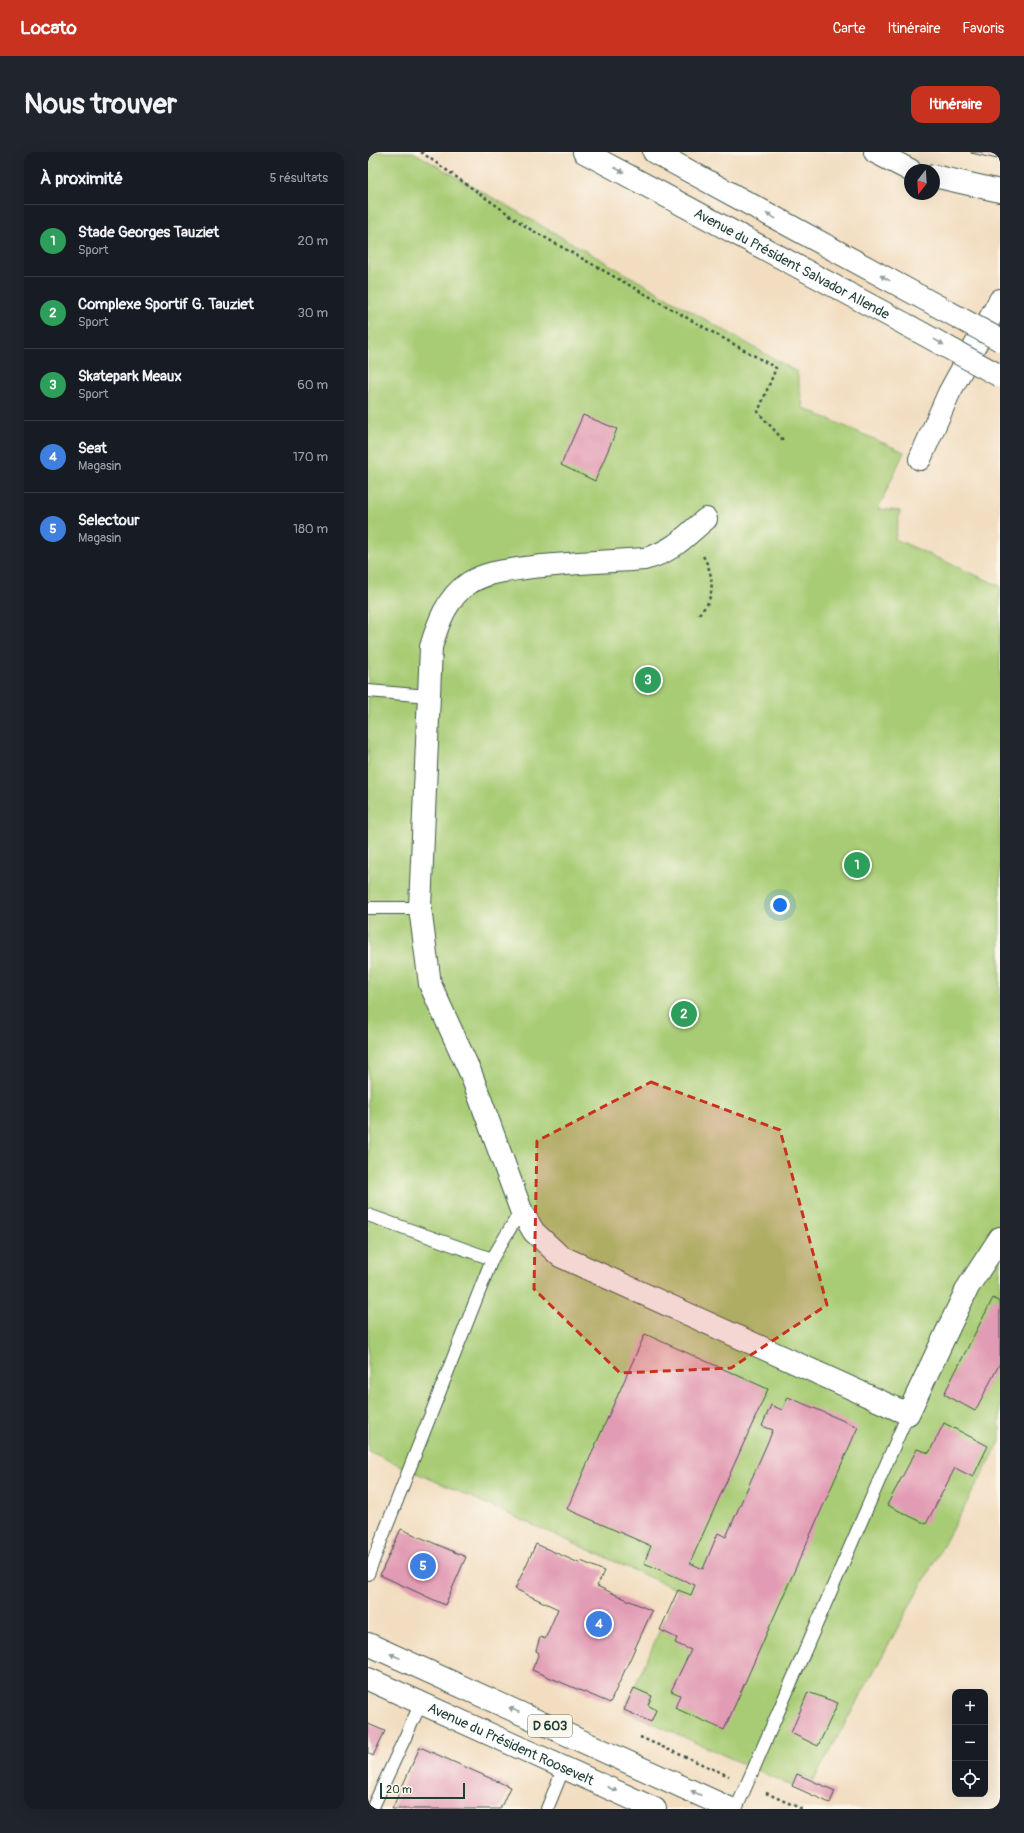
<!DOCTYPE html>
<html lang="fr">
<head>
<meta charset="utf-8">
<style>
	body { margin:0; font-family:Pangolin,sans-serif; background:#20242c; color:#f1f3f6 }
	.controls { position:absolute; right:12px; bottom:12px; display:grid; overflow:hidden; border-radius:8px; box-shadow:0 4px 16px #0002 }
	.controls button { width:36px; height:36px; display:grid; place-items:center; padding:0; border:0; border-bottom:1px solid #363941; background:#171b24; color:#f1f3f6; font:20px sans-serif }
	.compass { position:absolute; left:536px; top:12px; width:36px; height:36px; border-radius:50%; background:#171b24; box-shadow:0 4px 16px #0002; rotate:197deg }
	.scale { position:absolute; left:12px; bottom:10px; width:85px; box-sizing:border-box; padding-left:4px; border:2px solid #1f3d34; border-top:0; font-size:11px; line-height:14px; white-space:nowrap; color:#1f3d34; -webkit-text-stroke:3px #fbf7ec; paint-order:stroke }
	.you { position:absolute; left:412px; top:753px; width:14px; height:14px; margin:-10px; border:3px solid #fff; border-radius:50%; background:#1a73e8; box-shadow:0 0 0 6px #1a73e833 }
	.badge { display:grid; place-items:center; width:26px; height:26px; border-radius:50%; background:#c8321e; color:#fff; font-size:13px; font-weight:700 }
	.pin { position:absolute; translate:-50% -50%; border:2px solid #fff; box-shadow:0 1px 4px #0006 }
	.list { margin:0; padding:0; list-style:none }
	h2 { display:flex; justify-content:space-between; align-items:center; height:52px; margin:0; padding:0 16px; font-size:17px }
	h2 small { font-size:13px; font-weight:400; color:#9ea1a6 }
	.list li { display:grid; grid-template-columns:26px 1fr auto; gap:12px; align-items:center; box-sizing:border-box; height:72px; padding:0 16px; border-top:1px solid #363941 }
	.list b { display:block; font-size:15px; white-space:nowrap }
	.list p { margin:0; font-size:13px; white-space:nowrap; color:#9ea1a6 }
	.list em { font-size:13px; font-style:normal; color:#9ea1a6 }
	.icon { flex:none; width:22px; height:22px; fill:none; stroke:currentColor; stroke-width:2; stroke-linecap:round; stroke-linejoin:round }
	.map { position:relative; flex:none; width:632px; height:1657px; overflow:hidden; border-radius:12px }
	header { display:flex; align-items:center; gap:24px; box-sizing:border-box; height:56px; padding:0 20px; background:#c8321e; color:#fff }
	header strong { font-size:19px }
	nav { display:flex; gap:22px; margin-inline-start:auto; font-size:14px }
	.intro { display:flex; align-items:center; justify-content:space-between; box-sizing:border-box; height:96px; padding:0 24px }
	h1 { margin:0; font-size:28px }
	.button { padding:10px 18px; border-radius:12px; background:#c8321e; color:#fff; font-size:14px; font-weight:700 }
	main { display:flex; gap:24px; padding:0 24px }
	aside { flex:1; background:#171b24; border-radius:12px; box-shadow:0 4px 16px #0002 }
	.map>svg:first-child { display:block }
</style>
</head>
<body>
<header>
<strong>Locato</strong>
<nav><a>Carte</a><a>Itinéraire</a><a>Favoris</a></nav>
</header>
<div class="intro"><h1>Nous trouver</h1><a class="button">Itinéraire</a></div>
<main>
<aside>
<h2>À proximité<small>5 résultats</small></h2>
<ul class="list">
<li><span class="badge" style="background:#2e9e5b">1</span><div><b>Stade Georges Tauziet</b><p>Sport</p></div><em>20 m</em></li>
<li><span class="badge" style="background:#2e9e5b">2</span><div><b>Complexe Sportif G. Tauziet</b><p>Sport</p></div><em>30 m</em></li>
<li><span class="badge" style="background:#2e9e5b">3</span><div><b>Skatepark Meaux</b><p>Sport</p></div><em>60 m</em></li>
<li><span class="badge" style="background:#3f7fe0">4</span><div><b>Seat</b><p>Magasin</p></div><em>170 m</em></li>
<li><span class="badge" style="background:#3f7fe0">5</span><div><b>Selectour</b><p>Magasin</p></div><em>180 m</em></li>
</ul>
</aside>
<div class="map">
<svg width="632" height="1657" viewBox="0 0 632 1657">
	<rect width="100%" height="100%" fill="#fbf7ec"/>
	<filter id="ink" filterUnits="userSpaceOnUse"><feTurbulence type="fractalNoise" baseFrequency=".025" numOctaves="2"/><feDisplacementMap in="SourceGraphic" scale="8" xChannelSelector="R" yChannelSelector="G"/><feConvolveMatrix kernelMatrix="1 2 1 2 8 2 1 2 1" color-interpolation-filters="sRGB"/></filter>
	<filter id="wash" filterUnits="userSpaceOnUse"><feTurbulence type="fractalNoise" baseFrequency=".012" numOctaves="4" result="noise"/><feDisplacementMap in="SourceGraphic" scale="16" xChannelSelector="R" yChannelSelector="G"/><feGaussianBlur stdDeviation="0.9" result="paint"/><feColorMatrix in="noise" values="0 0 0 0 0 0 0 0 0 0 0 0 0 0 0 0 0 1.4 0 .05"/><feComposite in="paint" operator="in"/></filter>
	<g filter="url(#wash)">
		<rect width="100%" height="100%" fill="#f2ddc0"/>
		<!-- green -->
		<polygon fill="#a8cc75" stroke="#648454" points="0,0 45,0 429,220 435,256 536,300 510,357 532,359 527,387 632,434 632,1290 446,1628 430,1622 424,1634 256,1558 310,1438 0,1299"/>
		<g id="blocks">
			<!-- building -->
			<g fill="#e29bb4">
				<polygon points="603,0 628,0 629,7 603,1"/>
				<polygon points="215,263 249,277 227,329 193,313"/>
				<polygon points="625,1146 632,1150 632,1211 607,1259 576,1242"/>
				<polygon points="277,1182 400,1237 322,1411 335,1417 350,1381 358,1385 405,1278 394,1274 403,1253 414,1258 420,1245 490,1275 356,1578 307,1556 312,1543 303,1539 323,1498 307,1491 309,1486 292,1478 310,1438 323,1443 327,1433 276,1411 283,1394 199,1357"/>
				<polygon points="576,1271 620,1294 605,1325 587,1316 558,1372 519,1353 549,1297 561,1301"/>
				<polygon points="33,1377 98,1405 77,1453 12,1423"/>
				<polygon points="168,1392 211,1411 213,1409 236,1419 229,1434 284,1459 242,1551 164,1518 171,1501 168,1499 172,1485 177,1487 190,1457 147,1437"/>
				<polygon points="266,1536 284,1544 280,1553 288,1558 283,1570 256,1558"/>
				<polygon points="440,1540 470,1551 450,1594 423,1581"/>
				<polygon points="0,1572 17,1579 5,1604 0,1601"/>
				<polygon points="52,1595 142,1635 132,1657 24,1657"/>
				<polygon points="429,1622 467,1639 462,1651 424,1634"/>
			</g>
		</g>
	</g>
	<g filter="url(#ink)">
		<use href="#blocks" fill-opacity="0" stroke="#3f5549" stroke-width="1"/>
		<g fill="none" stroke-linecap="round" stroke-linejoin="round">
			<defs>
				<g id="lane">
					<polyline points="0,539 61,544"/>
					<polyline points="0,756 52,756"/>
					<polyline points="0,1063 124,1107"/>
					<polyline points="0,1422 124,1107 153,1058"/>
					<polyline points="4,1657 53,1551"/>
					<polyline points="179,1657 196,1615"/>
					<polyline points="368,1657 540,1262"/>
				</g>
				<g id="street">
					<polyline points="507,0 542,18"/>
					<polyline points="566,24 632,39"/>
					<polyline points="552,307 581,241 632,148"/>
					<path d="M338 367C316 385 305 400 276 407 236 410 196 411 157 416 137 419 119 420 101 431 79 445 70 471 63 495L52 756 62 832 103 922 153 1058 166 1080 192 1104 540 1262 600 1135 632 1086"/>
				</g>
				<g id="secondary">
					<path id="s1" d="M216 0 537 172"/>
					<polyline points="286,0 551,144"/>
				</g>
				<g id="primary">
					<polyline points="0,1492 363,1657"/>
					<path id="s2" d="M0 1527 287 1657"/>
				</g>
			</defs>
			<!-- lane casing -->
			<use href="#lane" stroke="#3f5549" stroke-width="14"/>
			<!-- street casing -->
			<use href="#street" stroke="#3f5549" stroke-width="24"/>
			<!-- secondary casing -->
			<use href="#secondary" stroke="#3f5549" stroke-width="24"/>
			<!-- primary casing -->
			<use href="#primary" stroke="#3f5549" stroke-width="24"/>
			<!-- path -->
			<g stroke="#3f5549" stroke-width="2.5" stroke-dasharray="3 3" stroke-linecap="butt">
				<polyline points="53,0 160,76 408,216 390,260 416,289"/>
				<path d="M331 462C334 458 339 454 340 450 347 435 343 417 335 404"/>
				<polyline points="272,1585 361,1624"/>
				<polyline points="398,1641 434,1657"/>
			</g>
			<!-- lane -->
			<use href="#lane" stroke="#fff" stroke-width="12"/>
			<!-- street -->
			<use href="#street" stroke="#fff" stroke-width="22"/>
			<!-- secondary -->
			<use href="#secondary" stroke="#fff" stroke-width="22"/>
			<!-- primary -->
			<use href="#primary" stroke="#fff" stroke-width="22"/>
			<defs>
				<g id="secondary-bridge">
					<polyline points="551,144 632,188"/>
					<polyline points="537,172 632,224"/>
				</g>
			</defs>
			<!-- secondary-bridge casing -->
			<use href="#secondary-bridge" stroke="#3f5549" stroke-width="24" stroke-linecap="butt"/>
			<!-- secondary-bridge -->
			<use href="#secondary-bridge" stroke="#fff" stroke-width="22"/>
		</g>
		<!-- one-way arrows -->
		<defs><path id="oneway-solid" d="M-6-.8H1V-3.2L6.5 0L1 3.2V.8H-6Z"/></defs>
		<g fill="#8f9e9a">
			<use href="#oneway-solid" transform="translate(251 18) rotate(28)"/>
			<use href="#oneway-solid" transform="translate(403 64) rotate(-151)"/>
			<use href="#oneway-solid" transform="translate(517 126) rotate(-151)"/>
			<use href="#oneway-solid" transform="translate(571 190) rotate(29)"/>
			<use href="#oneway-solid" transform="translate(27 1504) rotate(-156)"/>
			<use href="#oneway-solid" transform="translate(146 1558) rotate(-156)"/>
			<use href="#oneway-solid" transform="translate(244 1637) rotate(25)"/>
			<use href="#oneway-solid" transform="translate(328 1641) rotate(-156)"/>
		</g>
	</g>
	<!-- marked area -->
	<path fill="#c8321e" fill-opacity="0.2" stroke="#c8321e" stroke-width="3" stroke-dasharray="8 5" stroke-linejoin="round" d="M283 930 412 978 459 1153 363 1216 252 1221 166 1137 169 989Z"/>
	<g text-anchor="middle" dominant-baseline="central" stroke-width="3" stroke-linejoin="round" paint-order="stroke">
		<!-- shield labels -->
		<rect fill="#fbf7ec" stroke="#61756b" stroke-width="1" x="160" y="1563" width="44" height="22" rx="3"/>
		<g font-size="13" font-weight="bold" fill="#1f3d34">
			<text x="182" y="1574">D 603</text>
		</g>
		<!-- street labels -->
		<g font-size="14" fill="#1f3d34" stroke="#fbf7ec">
			<text stroke="none"><textPath href="#s1" startOffset="236">Avenue du Président Salvador Allende</textPath></text>
			<text stroke="none"><textPath href="#s2" startOffset="157">Avenue du Président Roosevelt</textPath></text>
		</g>
	</g>
</svg>
<div class="controls">
<button>+</button>
<button>−</button>
<button><svg class="icon" aria-label="locate" viewBox="0 0 24 24"><circle cx="12" cy="12" r="6"/><path d="M12 2v4M12 18v4M2 12h4M18 12h4"/></svg></button>
</div>
<svg class="compass" viewBox="-18 -18 36 36"><path d="M0-13l5 13h-10z" fill="#e53935"/><path d="M0 13l5-13h-10z" fill="#9ea1a6"/></svg>
<div class="scale">20 m</div>
<div class="you"></div>
<div class="pin badge" style="left:489px;top:713px;background:#2e9e5b">1</div>
<div class="pin badge" style="left:316px;top:862px;background:#2e9e5b">2</div>
<div class="pin badge" style="left:280px;top:528px;background:#2e9e5b">3</div>
<div class="pin badge" style="left:231px;top:1472px;background:#3f7fe0">4</div>
<div class="pin badge" style="left:55px;top:1414px;background:#3f7fe0">5</div>
</div>
</main>
</body>
</html>
